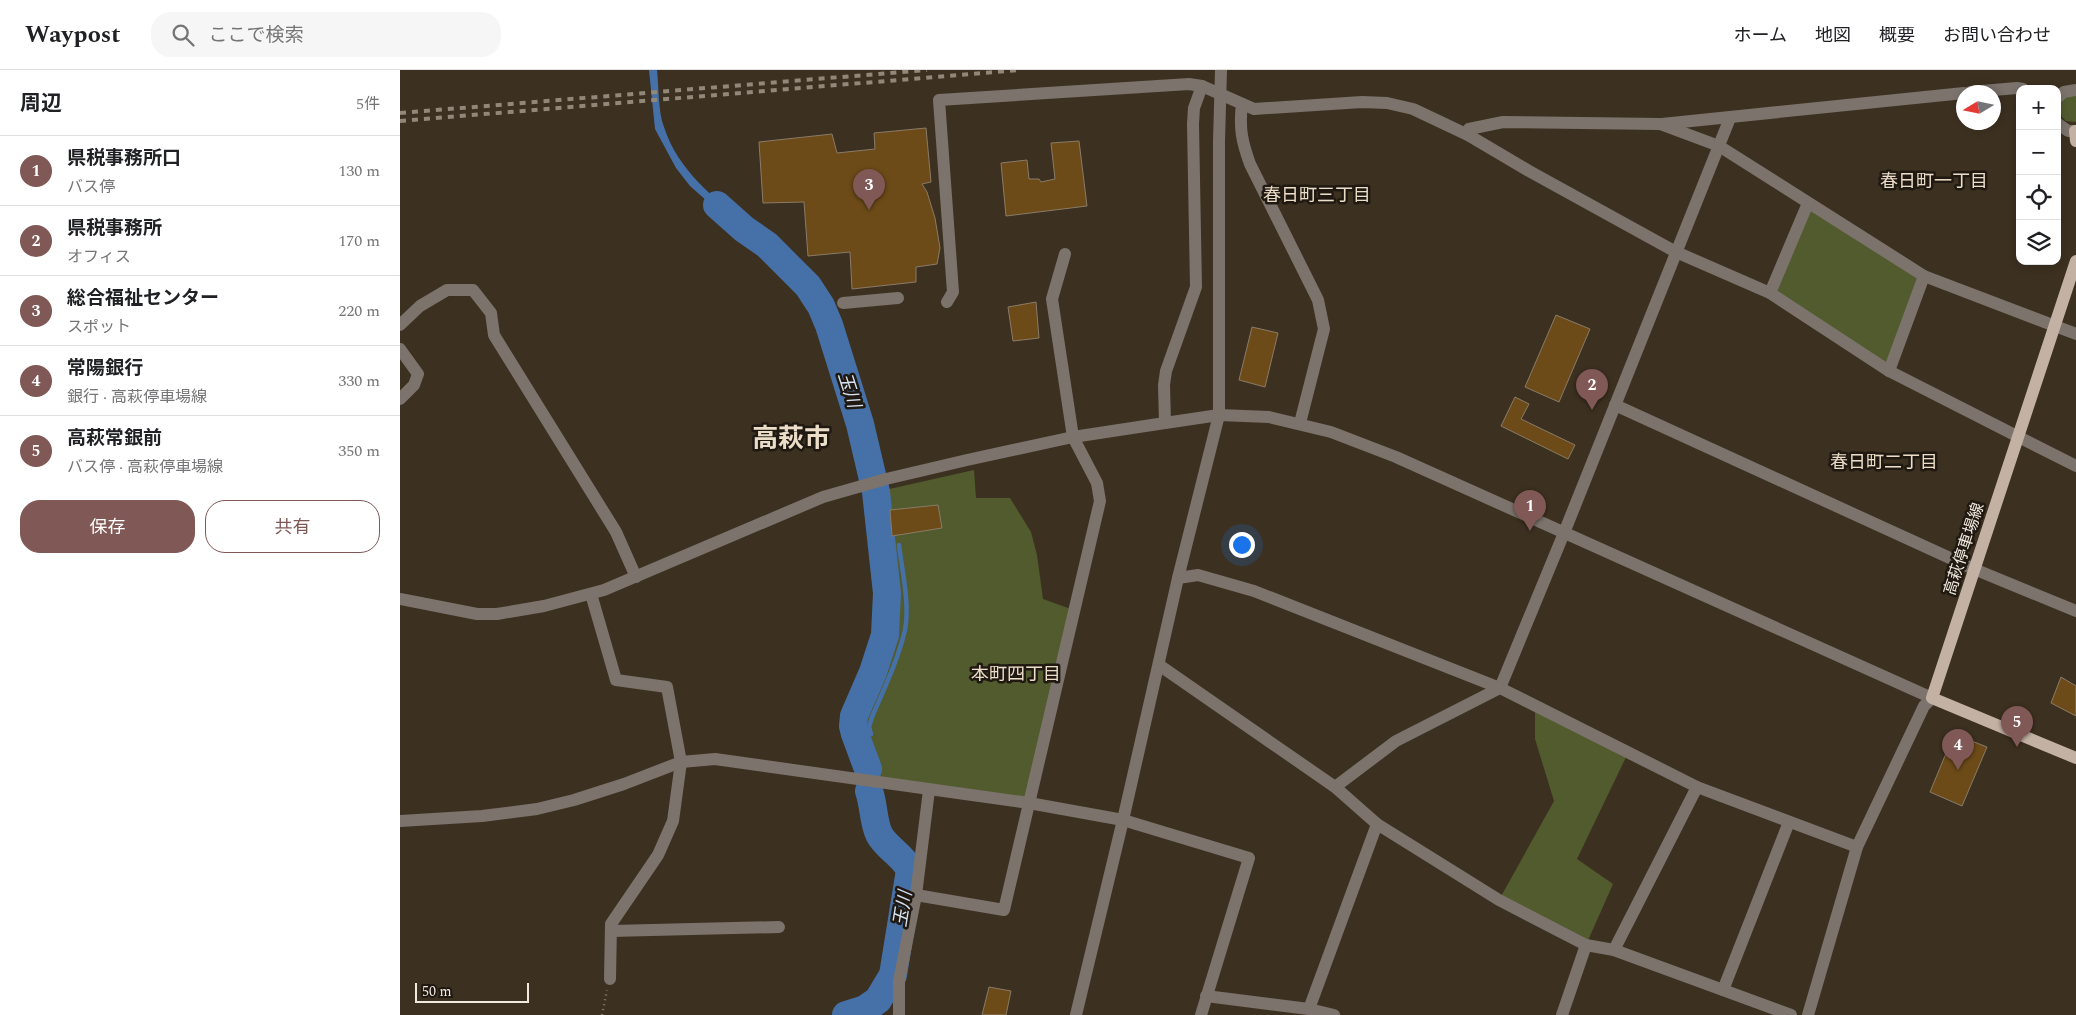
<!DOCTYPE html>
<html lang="ja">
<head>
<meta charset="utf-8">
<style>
	body { margin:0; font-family:Spectral,"Noto Sans JP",serif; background:#f6f6f6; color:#202124 }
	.controls { position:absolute; right:15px; top:15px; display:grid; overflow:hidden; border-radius:10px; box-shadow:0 2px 8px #0003 }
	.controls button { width:45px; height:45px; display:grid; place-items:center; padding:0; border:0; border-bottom:1px solid #e0e0e0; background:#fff; color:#202124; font:25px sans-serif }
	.compass { position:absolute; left:1556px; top:15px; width:45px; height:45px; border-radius:50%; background:#fff; box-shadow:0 2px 8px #0003; rotate:260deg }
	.scale { position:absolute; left:15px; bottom:12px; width:114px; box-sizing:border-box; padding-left:5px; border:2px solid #f1e9de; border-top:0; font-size:14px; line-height:18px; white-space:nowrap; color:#f1e9de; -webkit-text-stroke:4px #1f1912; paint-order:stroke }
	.you { position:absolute; left:841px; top:474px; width:18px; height:18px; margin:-12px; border:4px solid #fff; border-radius:50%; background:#1a73e8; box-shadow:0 0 0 8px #1a73e833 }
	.badge { display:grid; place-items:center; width:32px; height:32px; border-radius:50%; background:#805856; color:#fff; font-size:16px; font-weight:700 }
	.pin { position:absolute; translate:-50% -41px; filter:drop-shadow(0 1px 2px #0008) }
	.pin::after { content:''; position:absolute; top:26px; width:18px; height:15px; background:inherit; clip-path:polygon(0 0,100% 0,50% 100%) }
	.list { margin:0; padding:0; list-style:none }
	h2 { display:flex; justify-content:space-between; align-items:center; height:65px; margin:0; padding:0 20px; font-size:21px }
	h2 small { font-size:16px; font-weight:400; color:#757577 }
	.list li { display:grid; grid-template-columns:32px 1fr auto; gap:15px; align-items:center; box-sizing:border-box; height:70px; padding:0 20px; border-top:1px solid #e0e0e0 }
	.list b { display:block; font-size:19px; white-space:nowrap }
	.list p { margin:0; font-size:16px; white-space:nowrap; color:#757577 }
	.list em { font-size:16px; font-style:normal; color:#757577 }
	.actions { display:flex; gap:10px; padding:15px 20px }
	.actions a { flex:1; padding:11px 0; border:1px solid #805856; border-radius:20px; text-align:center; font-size:18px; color:#805856 }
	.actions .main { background:#805856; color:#fff }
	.icon { flex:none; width:28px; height:28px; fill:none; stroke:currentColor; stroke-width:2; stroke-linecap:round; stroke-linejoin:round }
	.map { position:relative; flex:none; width:1676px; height:945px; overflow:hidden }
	header { display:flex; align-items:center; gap:30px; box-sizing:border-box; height:70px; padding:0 25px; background:#fff; border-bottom:1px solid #e0e0e0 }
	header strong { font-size:24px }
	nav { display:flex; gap:28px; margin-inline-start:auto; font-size:18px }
	.search { width:350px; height:45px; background:#f6f6f6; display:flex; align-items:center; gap:12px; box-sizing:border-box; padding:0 18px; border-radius:20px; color:#757577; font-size:19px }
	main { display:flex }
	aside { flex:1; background:#fff }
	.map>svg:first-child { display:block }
</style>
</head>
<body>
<header>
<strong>Waypost</strong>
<div class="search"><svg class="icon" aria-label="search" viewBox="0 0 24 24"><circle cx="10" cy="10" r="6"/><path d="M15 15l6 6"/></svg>ここで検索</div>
<nav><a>ホーム</a><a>地図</a><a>概要</a><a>お問い合わせ</a></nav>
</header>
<main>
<aside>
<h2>周辺<small>5件</small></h2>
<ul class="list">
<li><span class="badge">1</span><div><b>県税事務所口</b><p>バス停</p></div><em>130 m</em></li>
<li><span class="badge">2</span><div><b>県税事務所</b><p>オフィス</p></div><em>170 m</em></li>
<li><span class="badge">3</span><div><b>総合福祉センター</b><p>スポット</p></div><em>220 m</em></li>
<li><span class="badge">4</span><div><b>常陽銀行</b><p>銀行 · 高萩停車場線</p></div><em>330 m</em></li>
<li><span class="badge">5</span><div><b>高萩常銀前</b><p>バス停 · 高萩停車場線</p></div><em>350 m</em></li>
</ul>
<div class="actions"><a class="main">保存</a><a>共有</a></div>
</aside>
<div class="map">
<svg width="1676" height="945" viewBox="0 0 1676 945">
	<rect width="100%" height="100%" fill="#3c3020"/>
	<!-- green -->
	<g fill="#515b2e">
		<polygon points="1676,25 1676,52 1666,51 1662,47 1659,37 1664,28"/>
		<polygon points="1408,133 1524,206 1489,301 1370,223"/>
		<polygon points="574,400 576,428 610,428 631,462 637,485 643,529 671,539 626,732 482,712 463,687 453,656 480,582 486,551 481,464 476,422"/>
		<polygon points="1135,636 1228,683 1177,789 1213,814 1186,875 1099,830 1154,731 1135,669"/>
	</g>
	<!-- water -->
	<path fill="#4671a8" d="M249 0H257C259 17 258 42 264 57 278 101 314 127 347 156L342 162 290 116 276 98 255 59Z"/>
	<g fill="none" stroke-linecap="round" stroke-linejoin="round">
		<!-- stream -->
		<path stroke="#4671a8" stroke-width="4.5" d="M471 664 469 657 472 647C484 619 498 590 505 560 510 533 502 501 499 475"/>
		<!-- river -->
		<g stroke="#4671a8" stroke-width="28">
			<polyline points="317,135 344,159 367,175 408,216 421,236 429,255 460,354 476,422 487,523 485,565 473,602 454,646 453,656 455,664 468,699"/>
			<path d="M446 945 465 939 478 930 493 905 510 800C503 785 486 778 479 764 473 751 474 735 469 721"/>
		</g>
	</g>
	<!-- building -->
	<g fill="#6c4b18" stroke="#8a7b69">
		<polygon points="526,58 531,112 522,114 527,122 535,148 540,178 537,194 516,197 516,212 452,219 450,182 408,186 404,132 363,133 359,72 432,64 437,83 475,79 474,63"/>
		<polygon points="679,71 687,136 606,146 601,93 627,90 629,109 639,109 641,112 655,109 651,73"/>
		<polygon points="636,232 639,268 613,271 608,237"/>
		<polygon points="1156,245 1190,259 1159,332 1125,317"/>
		<polygon points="852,257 878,263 865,317 839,310"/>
		<polygon points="1115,327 1129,334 1121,349 1175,375 1168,389 1101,356"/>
		<polygon points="538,435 542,458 492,466 490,440"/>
		<polygon points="1661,607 1676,616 1676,646 1651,633"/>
		<polygon points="1554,664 1587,677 1562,736 1530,722"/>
		<polygon points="589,917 611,921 606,945 582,945"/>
	</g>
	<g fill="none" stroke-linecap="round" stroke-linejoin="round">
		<!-- path -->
		<polyline stroke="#867c6e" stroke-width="2.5" stroke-dasharray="1 4" stroke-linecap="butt" points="202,945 207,920"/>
		<!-- minor -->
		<g stroke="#7b736c" stroke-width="12">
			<polyline points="1570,22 1617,18 1623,19"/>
			<polyline points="1657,28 1664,22 1676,20"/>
			<path d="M842 34C839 58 842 72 850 94L918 230 924 259 900 353"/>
			<polyline points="1657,53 1668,61 1676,61"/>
			<polyline points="1262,54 1564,23"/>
			<polyline points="1068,65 1069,59 1103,52 1260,54 1319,76 1524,206 1676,264"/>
			<polyline points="1370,223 1408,133"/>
			<polyline points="547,232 553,222 539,30 789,14 802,16 854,39 962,32 987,33 1013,39 1068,65 1129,101 1276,182 1370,223 1489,301 1676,396"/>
			<polyline points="443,233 498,228"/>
			<polyline points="0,255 20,236 47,220 73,220 91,243 94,265 216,462 236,507"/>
			<polyline points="0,279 18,304 14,315 0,329"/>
			<polyline points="1489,301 1524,206"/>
			<polyline points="1215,335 1574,499 1676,541"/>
			<polyline points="765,353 764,315 766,301 796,217 793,54 794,38 802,16"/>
			<polyline points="778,508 798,505 854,521 1100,618 1164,463 1330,48"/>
			<polyline points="191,524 216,610 267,617 281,692 273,751 258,785 211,854 210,909"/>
			<polyline points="0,529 77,544 97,544 144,536 204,520 423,427 486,409 567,390 673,367 765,353 819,345 869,347 931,362 996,387 1532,628 1524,636 1457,777 1408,945"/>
			<polyline points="759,595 935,717 977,754 1099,830 1186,875 1214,880 1391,945"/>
			<polyline points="935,717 996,671 1100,618 1297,717 1457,777"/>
			<polyline points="0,751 82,746 137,739 174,730 224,714 281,692 315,689 629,733 723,750 849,788 801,945"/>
			<polyline points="516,825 604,840 700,431 697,413 673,367 652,229 665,184"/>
			<polyline points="211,861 379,857"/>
			<polyline points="1214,880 1297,717"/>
			<polyline points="1323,920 1389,752"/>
			<polyline points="806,926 909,939 934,945"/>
			<polyline points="909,939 977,754"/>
			<polyline points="499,945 499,911 516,825 529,720"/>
			<polyline points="676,945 723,750 778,508 819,345 819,71"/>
			<polyline points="1162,945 1186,875"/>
		</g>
		<!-- major -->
		<g stroke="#c3b2a4" stroke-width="12">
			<polyline points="1675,61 1676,71"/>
			<polyline points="1676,191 1532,628 1676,688"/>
		</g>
		<!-- rail -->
		<g stroke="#92887a" stroke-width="4" stroke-dasharray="6 6" stroke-linecap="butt">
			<polyline points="0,43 527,0"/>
			<polyline points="0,51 620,0"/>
		</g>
		<!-- minor-bridge -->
		<polyline stroke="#7b736c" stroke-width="12" points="819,71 821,0"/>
	</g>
	<g text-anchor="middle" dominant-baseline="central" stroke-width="5" stroke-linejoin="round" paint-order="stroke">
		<!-- street labels -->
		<g font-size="16" fill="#f1e9de" stroke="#1f1912">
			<text transform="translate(1564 479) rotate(-72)">高萩停車場線</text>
		</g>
		<!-- neighbourhood labels -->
		<g font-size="18" fill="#ecddc8" stroke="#1f1912">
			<text x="1534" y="111">春日町一丁目</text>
			<text x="917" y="125">春日町三丁目</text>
			<text x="1484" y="392">春日町二丁目</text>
			<text x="616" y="604">本町四丁目</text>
		</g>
		<!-- water labels -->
		<g font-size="18" font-style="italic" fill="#d6e2f2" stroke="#1f1912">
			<text transform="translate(449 320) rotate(72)">玉川</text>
			<text transform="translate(503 839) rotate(-81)">玉川</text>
		</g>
		<!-- town labels -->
		<g font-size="26" font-weight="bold" fill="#ecddc8" stroke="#1f1912">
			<text x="391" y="369">高萩市</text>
		</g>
	</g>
</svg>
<div class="controls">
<button>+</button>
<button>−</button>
<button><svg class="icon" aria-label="locate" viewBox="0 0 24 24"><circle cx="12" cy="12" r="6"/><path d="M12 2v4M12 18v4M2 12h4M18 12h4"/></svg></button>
<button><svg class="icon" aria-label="layers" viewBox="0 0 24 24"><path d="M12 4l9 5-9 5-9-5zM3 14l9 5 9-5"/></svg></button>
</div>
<svg class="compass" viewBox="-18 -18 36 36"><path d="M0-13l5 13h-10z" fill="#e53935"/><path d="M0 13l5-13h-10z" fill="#757577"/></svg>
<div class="scale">50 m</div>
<div class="you"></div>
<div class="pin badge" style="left:1130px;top:461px">1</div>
<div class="pin badge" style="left:1192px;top:340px">2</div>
<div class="pin badge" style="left:469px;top:140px">3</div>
<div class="pin badge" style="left:1558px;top:700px">4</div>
<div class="pin badge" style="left:1617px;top:677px">5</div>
</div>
</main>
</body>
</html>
